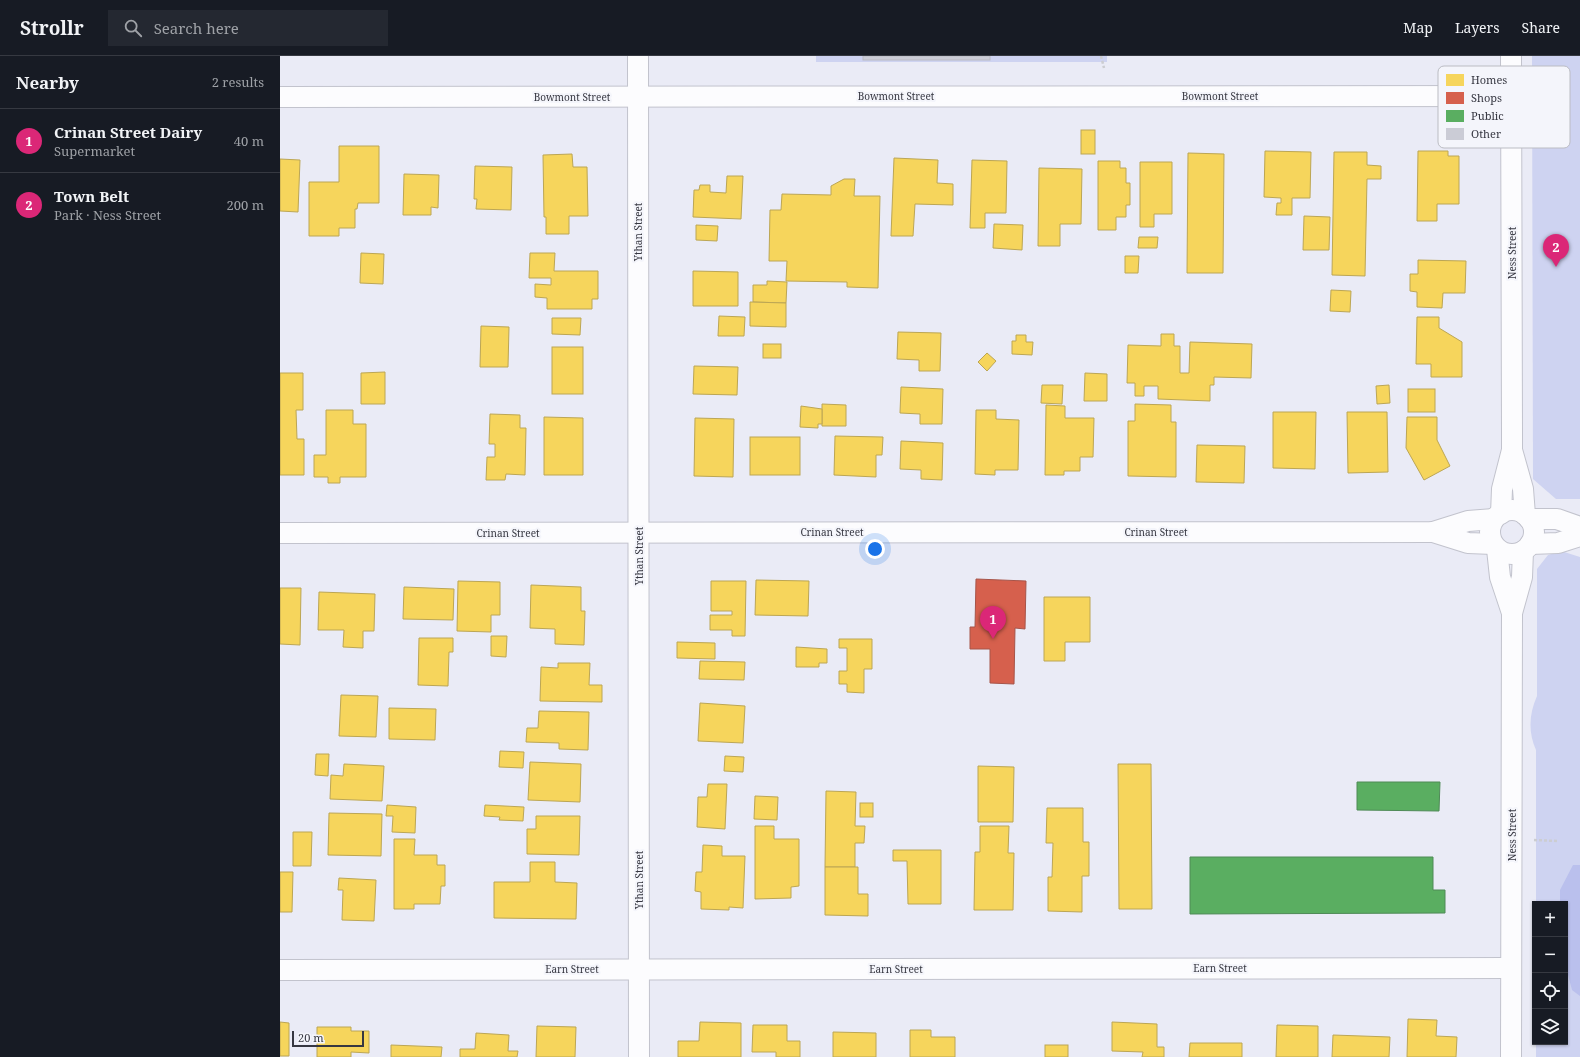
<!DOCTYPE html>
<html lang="en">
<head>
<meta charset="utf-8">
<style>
	body { margin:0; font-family:"Noto Serif",serif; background:#242831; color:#f1f3f6 }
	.controls { position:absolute; right:12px; bottom:12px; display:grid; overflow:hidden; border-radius:0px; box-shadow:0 1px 3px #0004 }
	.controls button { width:36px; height:36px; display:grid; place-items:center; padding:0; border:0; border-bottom:1px solid #363941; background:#171b24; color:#f1f3f6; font:20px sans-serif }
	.scale { position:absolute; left:12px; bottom:10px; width:72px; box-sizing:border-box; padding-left:4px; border:2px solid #363741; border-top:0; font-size:11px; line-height:14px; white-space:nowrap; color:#363741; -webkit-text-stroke:3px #f4f5fb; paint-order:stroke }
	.you { position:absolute; left:595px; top:493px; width:14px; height:14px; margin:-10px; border:3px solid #fff; border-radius:50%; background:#1a73e8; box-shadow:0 0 0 6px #1a73e833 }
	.badge { display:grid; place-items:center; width:26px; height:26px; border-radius:50%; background:#db2777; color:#fff; font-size:13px; font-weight:700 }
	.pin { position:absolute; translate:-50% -33px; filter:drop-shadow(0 1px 2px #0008) }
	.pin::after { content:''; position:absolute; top:21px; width:14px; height:12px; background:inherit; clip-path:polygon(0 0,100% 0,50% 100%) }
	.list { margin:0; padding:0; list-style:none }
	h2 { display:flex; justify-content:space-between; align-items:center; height:52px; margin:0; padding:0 16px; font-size:17px }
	h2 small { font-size:13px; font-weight:400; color:#9ea1a6 }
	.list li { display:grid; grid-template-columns:26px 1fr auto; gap:12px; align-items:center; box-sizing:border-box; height:64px; padding:0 16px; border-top:1px solid #363941 }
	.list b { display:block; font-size:15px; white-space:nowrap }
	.list p { margin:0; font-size:13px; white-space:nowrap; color:#9ea1a6 }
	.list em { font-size:13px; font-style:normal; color:#9ea1a6 }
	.icon { flex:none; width:22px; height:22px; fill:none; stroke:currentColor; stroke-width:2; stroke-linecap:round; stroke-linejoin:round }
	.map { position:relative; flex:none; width:1300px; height:1001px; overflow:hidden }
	header { display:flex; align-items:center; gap:24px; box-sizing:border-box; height:56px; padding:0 20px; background:#171b24; border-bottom:1px solid #363941 }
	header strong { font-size:19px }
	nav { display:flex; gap:22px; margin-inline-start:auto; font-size:14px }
	.search { width:280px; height:36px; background:#242831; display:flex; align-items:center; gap:10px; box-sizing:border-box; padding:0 14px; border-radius:0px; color:#9ea1a6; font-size:15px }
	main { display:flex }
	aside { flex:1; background:#171b24 }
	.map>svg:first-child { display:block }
</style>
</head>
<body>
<header>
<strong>Strollr</strong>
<div class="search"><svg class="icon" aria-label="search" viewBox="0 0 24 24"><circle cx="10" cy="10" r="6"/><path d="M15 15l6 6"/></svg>Search here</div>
<nav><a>Map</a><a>Layers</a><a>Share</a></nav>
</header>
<main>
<aside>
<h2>Nearby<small>2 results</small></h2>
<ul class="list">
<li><span class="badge">1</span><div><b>Crinan Street Dairy</b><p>Supermarket</p></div><em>40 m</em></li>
<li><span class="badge">2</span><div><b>Town Belt</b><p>Park · Ness Street</p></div><em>200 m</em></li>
</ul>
</aside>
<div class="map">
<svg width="1300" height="1001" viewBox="0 0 1300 1001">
	<rect width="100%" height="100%" fill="#eaebf6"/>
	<!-- green -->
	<g fill="#ced3f1">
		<rect x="536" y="0" width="291" height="6"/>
		<polygon points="1252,0 1300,0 1300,443 1276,443 1253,423"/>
		<path d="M1281 495 1300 501V1001H1256V986H1285V848H1256V694C1248 676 1249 658 1257 640V513L1268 499Z"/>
	</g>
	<!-- forest -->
	<polygon fill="#bac0ed" points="1293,809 1300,809 1300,940 1292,934 1285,907 1285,848 1280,848 1280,834"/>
	<!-- homes -->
	<g fill="#f6d55c" stroke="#bca654">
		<rect x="801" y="74" width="14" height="24"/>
		<polygon points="59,90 99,90 99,147 78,147 77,153 75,153 75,172 59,172 59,180 29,180 29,126 59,126"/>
		<polygon points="985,95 1031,96 1030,142 1012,142 1012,159 996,159 997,147 1001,147 1001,142 984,141"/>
		<polygon points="1138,95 1168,95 1168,100 1179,100 1179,148 1157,148 1157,165 1137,165"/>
		<polygon points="1054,96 1087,96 1087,109 1101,110 1101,123 1087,123 1085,220 1052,219"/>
		<polygon points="908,97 944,98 943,217 907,217"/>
		<polygon points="292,98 293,111 307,111 308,160 289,160 289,178 266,178 266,161 264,161 263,99"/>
		<polygon points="614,102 658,104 657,127 673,128 673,149 635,148 633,180 611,180"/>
		<polygon points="0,103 20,104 18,156 0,155"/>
		<polygon points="692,104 727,105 726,157 705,157 705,172 690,172"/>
		<polygon points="818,105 840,105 840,112 846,112 846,127 850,127 850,149 846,149 846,161 836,161 836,174 818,174"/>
		<polygon points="860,106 892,106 892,158 874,158 874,171 860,171"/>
		<polygon points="195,110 232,111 231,154 196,153 197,143 194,143"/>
		<polygon points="759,112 802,113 801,168 780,168 780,190 758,190"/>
		<polygon points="124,118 159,119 158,152 151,151 151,159 123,159"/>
		<polygon points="447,120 463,120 461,163 413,161 414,134 419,134 420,129 430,129 430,136 446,137"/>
		<polygon points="564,123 575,123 574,140 600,140 598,232 567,231 567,226 506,225 507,205 489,205 490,154 501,154 502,138 551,139 551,130"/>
		<polygon points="1024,160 1050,161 1049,194 1023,194"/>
		<polygon points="714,168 743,169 742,194 713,192"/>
		<polygon points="416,169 438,170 437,185 416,184"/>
		<polygon points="859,181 878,181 877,192 858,192"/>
		<polygon points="81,197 104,198 103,228 80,227"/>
		<polygon points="250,197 275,197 274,215 318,215 318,243 312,243 312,253 267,253 267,242 255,241 255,228 271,229 271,222 249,222"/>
		<polygon points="845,200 859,200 858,217 845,217"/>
		<polygon points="1138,204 1186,205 1185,237 1163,237 1162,252 1137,251 1137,236 1130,235 1130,218 1138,218"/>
		<polygon points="413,215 458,216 458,250 413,250"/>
		<polygon points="487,225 507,226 506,247 473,246 473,229 487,229"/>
		<polygon points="1051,234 1071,235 1070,256 1050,255"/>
		<polygon points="470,246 506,247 506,271 470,270"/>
		<polygon points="439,260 465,261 464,280 438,280"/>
		<polygon points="1137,261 1159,261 1159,272 1182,286 1182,321 1151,321 1151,308 1136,308"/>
		<polygon points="272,262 301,262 300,279 272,278"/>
		<polygon points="201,270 229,271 228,311 200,311"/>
		<polygon points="618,276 661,277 660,315 639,315 639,304 617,303"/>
		<polygon points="881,278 894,278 894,290 900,290 900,317 909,317 910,286 972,288 971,322 934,321 934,329 930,329 930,345 878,343 878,330 864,330 864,340 855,340 855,327 847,327 848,289 881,290"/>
		<polygon points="736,279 746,279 746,286 753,286 752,299 732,298 732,285 736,285"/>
		<rect x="483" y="288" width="18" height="14"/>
		<rect x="272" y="291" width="31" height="47"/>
		<polygon points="707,297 716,305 707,315 698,306"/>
		<polygon points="414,310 458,311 457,339 413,338"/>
		<polygon points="105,316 105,348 81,348 81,317"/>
		<polygon points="0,317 23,317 23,354 16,354 17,383 24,383 24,419 0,419"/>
		<polygon points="805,317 827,318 827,345 804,345"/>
		<polygon points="762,329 783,329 782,348 761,347"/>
		<polygon points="1109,329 1110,347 1097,348 1096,330"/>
		<polygon points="621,331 663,333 662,368 640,368 640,358 620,357"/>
		<rect x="1128" y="333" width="27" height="23"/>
		<polygon points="542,348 566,349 566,370 542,370"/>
		<polygon points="855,348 891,349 891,366 896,366 896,421 848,420 848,365 855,365"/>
		<polygon points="766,349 785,350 785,362 814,362 813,401 800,401 800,415 784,415 784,419 765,419"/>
		<polygon points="521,350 542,353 542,368 538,368 538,372 520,371"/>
		<polygon points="46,354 73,354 73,368 86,368 86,421 60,421 60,427 48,427 48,421 34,421 34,399 46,399"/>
		<polygon points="696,354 716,354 716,363 739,364 738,414 715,414 715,419 695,418"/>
		<polygon points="993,356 1036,356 1035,413 993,412"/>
		<polygon points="1067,356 1107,356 1108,416 1068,417"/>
		<polygon points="210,358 240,359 240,372 246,372 245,419 226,418 225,424 206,424 207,401 215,401 215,388 209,388"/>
		<polygon points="264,361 303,362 303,419 264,419"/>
		<polygon points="1127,361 1157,361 1157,384 1170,410 1144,424 1126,392"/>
		<polygon points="415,362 454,363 453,421 414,420"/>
		<polygon points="555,380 603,381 602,399 596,399 596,421 554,419"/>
		<rect x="470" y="381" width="50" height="38"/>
		<polygon points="621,385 663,387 662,424 641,423 641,414 620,413"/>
		<polygon points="917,389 965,390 964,427 916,426"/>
		<polygon points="476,524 529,525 528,560 475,559"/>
		<polygon points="178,525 220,526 220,559 211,559 211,576 177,575"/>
		<polygon points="431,525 466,525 465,580 452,580 452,574 430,574 430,559 452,559 452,555 431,555"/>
		<polygon points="251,529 301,531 301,555 305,555 304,589 275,588 275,573 250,572"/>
		<polygon points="124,531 174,533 173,564 123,563"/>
		<polygon points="0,532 21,532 20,589 0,588"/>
		<polygon points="39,536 95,538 94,575 83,575 83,592 63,591 64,574 38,574"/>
		<polygon points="764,541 810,541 810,586 785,586 785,605 764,605"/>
		<polygon points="211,580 227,580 226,601 211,600"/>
		<polygon points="139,582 173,582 173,596 169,596 168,630 138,629"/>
		<polygon points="559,583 592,583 592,613 584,613 584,637 567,636 567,628 559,628 559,615 567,615 567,592 559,592"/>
		<polygon points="397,586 435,587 435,603 397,602"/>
		<polygon points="516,591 547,593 547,607 539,607 539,611 516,611"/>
		<polygon points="420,605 465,606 464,624 419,623"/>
		<polygon points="278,607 310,607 309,629 322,629 322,646 260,645 261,611 278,612"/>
		<polygon points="61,639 98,640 96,681 59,680"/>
		<polygon points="420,647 465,650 463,687 418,685"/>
		<polygon points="109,652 156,653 155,684 109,683"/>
		<polygon points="259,655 309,656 308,694 279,693 279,687 246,686 247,672 258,672"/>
		<polygon points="220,695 244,696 243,712 219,711"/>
		<polygon points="36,698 49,698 48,720 35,719"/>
		<polygon points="445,700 464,701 463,716 444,715"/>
		<polygon points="250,706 301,708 300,746 248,744"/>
		<polygon points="64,708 104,710 102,745 50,743 51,719 63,720"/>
		<polygon points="838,708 871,708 872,853 839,853"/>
		<polygon points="698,710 734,711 733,766 698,766"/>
		<polygon points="428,728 447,728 445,773 417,771 418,741 427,741"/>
		<polygon points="546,735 576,736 575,770 585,770 584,787 575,787 575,811 545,811"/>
		<polygon points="475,740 498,741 497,764 474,763"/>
		<rect x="580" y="747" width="13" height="14"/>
		<polygon points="107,749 136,751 135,777 112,776 113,760 106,760"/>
		<polygon points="205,749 244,751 243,765 219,764 220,761 204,760"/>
		<polygon points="767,752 803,752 803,786 809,786 809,820 802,820 802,856 768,855 768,821 772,821 773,787 766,787"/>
		<polygon points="49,757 102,758 101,800 48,799"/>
		<polygon points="256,760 300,760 299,799 247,798 247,773 256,773"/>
		<polygon points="475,770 494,770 494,783 519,783 519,830 511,831 511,842 475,843"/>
		<polygon points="700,770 729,770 728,797 734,797 733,854 694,854 695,796 700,796"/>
		<polygon points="13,776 32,776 31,810 13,810"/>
		<polygon points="114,783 135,783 134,799 157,799 157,809 165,809 165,830 161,830 160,848 134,848 134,853 114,853"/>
		<polygon points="423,789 442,790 442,800 465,800 463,852 449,851 449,854 421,853 421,836 415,835 416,816 422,816"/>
		<polygon points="613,794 661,794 661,848 628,848 627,805 613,805"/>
		<polygon points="250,806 275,806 275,826 297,827 296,863 214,862 214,826 250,826"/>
		<polygon points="545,811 578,811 578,838 588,838 588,860 545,859"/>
		<polygon points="0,816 13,816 12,856 0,856"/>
		<polygon points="59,822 96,824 94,865 62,864 63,834 58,834"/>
		<polygon points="1128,963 1157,964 1156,980 1177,981 1176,1001 1127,1001"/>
		<polygon points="0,966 9,967 9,1000 0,1000"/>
		<polygon points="420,966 461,967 461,1001 398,1001 398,985 419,985"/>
		<polygon points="832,966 877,968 877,991 884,991 884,1001 862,1001 863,996 832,995"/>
		<polygon points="473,969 507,969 507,985 520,985 520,1001 496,1001 496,996 472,996"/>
		<polygon points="997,969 1038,970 1038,1001 996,1001"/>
		<polygon points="257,970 296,971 295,1001 256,1001"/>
		<polygon points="37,971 71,971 71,975 89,975 89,997 71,996 71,1001 37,1001"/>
		<polygon points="630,974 651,974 651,981 675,981 675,1001 630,1001"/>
		<polygon points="553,976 596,977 596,1001 553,1001"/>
		<polygon points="196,977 229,979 228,995 238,995 237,1001 180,1001 180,993 195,993"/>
		<polygon points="1053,979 1110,981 1109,1001 1052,1001"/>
		<polygon points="910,987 962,987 962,1001 909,1001"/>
		<polygon points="111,989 162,991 161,1001 111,1001"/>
		<rect x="765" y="989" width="23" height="12"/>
	</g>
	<!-- shops -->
	<polygon fill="#d6604d" stroke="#a65449" points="696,523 746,525 745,573 735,572 734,628 710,627 710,593 690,593 690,571 695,571"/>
	<!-- public -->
	<g fill="#5aae61" stroke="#4f8a57">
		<polygon points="1077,726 1160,726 1159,755 1077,754"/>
		<polygon points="910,801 1153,801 1153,834 1165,834 1165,857 910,858"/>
	</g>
	<!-- building -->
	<rect fill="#cbccd6" stroke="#babbc4" x="583" y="0" width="127" height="4"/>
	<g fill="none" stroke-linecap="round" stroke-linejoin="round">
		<defs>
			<g id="street">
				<polyline points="358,0 359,1001"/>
				<polyline points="0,41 1232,40"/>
				<polyline points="1232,394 1243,433 1245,459"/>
				<circle cx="1232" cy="476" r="22"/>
				<polyline points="1221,458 1222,433 1232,394 1232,376 1231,0"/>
				<polyline points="1249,463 1277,463 1300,471"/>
				<polyline points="1153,476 1188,487 1213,488"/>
				<polyline points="0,477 1153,476 1188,465 1214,463"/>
				<polyline points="1250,488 1278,487 1300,480"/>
				<polyline points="1217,493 1220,521 1232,557"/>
				<polyline points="0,914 1231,912"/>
				<polyline points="1231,1001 1232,557 1242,521 1243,495"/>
			</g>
		</defs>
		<!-- street casing -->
		<use href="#street" stroke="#c2c3cd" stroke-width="22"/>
		<!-- path -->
		<g stroke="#cccdd1" stroke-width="2.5" stroke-dasharray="3 2" stroke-linecap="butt">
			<polyline points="821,0 824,12"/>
			<polyline points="1254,784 1277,785"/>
		</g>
		<!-- street -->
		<use href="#street" stroke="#fcfcfe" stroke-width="20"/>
	</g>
	<g text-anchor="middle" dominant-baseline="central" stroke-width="4" stroke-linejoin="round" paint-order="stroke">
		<!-- street labels -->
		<g font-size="10" fill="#363741" stroke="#f4f5fb">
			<text x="616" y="40">Bowmont Street</text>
			<text x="940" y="40">Bowmont Street</text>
			<text x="292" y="41">Bowmont Street</text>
			<text transform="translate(358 176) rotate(-90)">Ythan Street</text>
			<text transform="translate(1232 197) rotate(-90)">Ness Street</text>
			<text x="552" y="476">Crinan Street</text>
			<text x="876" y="476">Crinan Street</text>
			<text x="228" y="477">Crinan Street</text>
			<text transform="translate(359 500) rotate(-90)">Ythan Street</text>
			<text transform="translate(1232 779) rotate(-90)">Ness Street</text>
			<text transform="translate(359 824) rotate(-90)">Ythan Street</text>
			<text x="940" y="912">Earn Street</text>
			<text x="292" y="913">Earn Street</text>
			<text x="616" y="913">Earn Street</text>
		</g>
	</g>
	<!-- legend -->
	<rect x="1158" y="10" width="132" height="82" rx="6" fill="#f4f5fb" stroke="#bbbcc3" stroke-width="1"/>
	<rect x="1166" y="18" width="18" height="12" fill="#f6d55c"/>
	<rect x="1166" y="36" width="18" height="12" fill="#d6604d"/>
	<rect x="1166" y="54" width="18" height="12" fill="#5aae61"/>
	<rect x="1166" y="72" width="18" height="12" fill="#cbccd6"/>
	<g font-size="11" fill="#363741">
		<text x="1191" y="28">Homes</text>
		<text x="1191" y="46">Shops</text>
		<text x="1191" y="64">Public</text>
		<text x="1191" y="82">Other</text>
	</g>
</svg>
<div class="controls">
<button>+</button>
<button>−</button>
<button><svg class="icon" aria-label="locate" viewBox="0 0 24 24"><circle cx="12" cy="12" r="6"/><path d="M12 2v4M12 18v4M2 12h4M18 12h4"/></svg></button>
<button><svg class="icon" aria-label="layers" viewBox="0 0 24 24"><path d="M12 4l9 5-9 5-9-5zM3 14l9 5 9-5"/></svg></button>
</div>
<div class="scale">20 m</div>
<div class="you"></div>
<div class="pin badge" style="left:713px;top:583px">1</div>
<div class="pin badge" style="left:1276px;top:211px">2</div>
</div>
</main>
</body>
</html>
